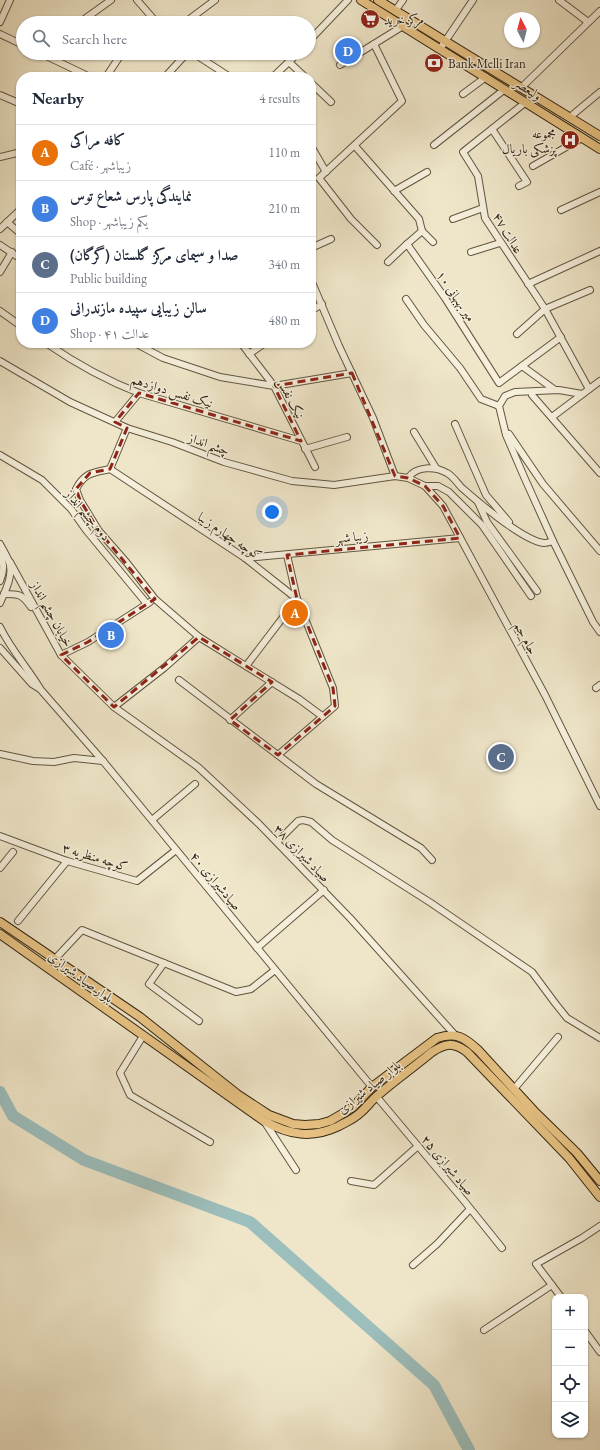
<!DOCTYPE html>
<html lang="en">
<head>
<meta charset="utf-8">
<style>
	body { margin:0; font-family:"EB Garamond",Amiri,serif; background:#f6f6f7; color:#1f2937 }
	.controls { position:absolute; right:12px; bottom:12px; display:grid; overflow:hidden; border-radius:8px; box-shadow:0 1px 3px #0004 }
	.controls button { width:36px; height:36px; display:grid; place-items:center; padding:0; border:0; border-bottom:1px solid #e0e1e3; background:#fff; color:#1f2937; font:20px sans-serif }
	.compass { position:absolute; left:504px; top:12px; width:36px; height:36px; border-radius:50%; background:#fff; box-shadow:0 1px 3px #0004; rotate:353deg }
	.you { position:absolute; left:272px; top:512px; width:14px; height:14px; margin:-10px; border:3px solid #fff; border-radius:50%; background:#1a73e8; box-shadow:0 0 0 6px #1a73e833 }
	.badge { display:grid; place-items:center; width:26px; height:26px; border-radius:50%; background:#8f2418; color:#fff; font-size:13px; font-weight:700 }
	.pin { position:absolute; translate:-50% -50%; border:2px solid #fff; box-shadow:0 1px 4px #0006 }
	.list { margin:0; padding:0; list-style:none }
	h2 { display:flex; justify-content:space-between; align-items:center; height:52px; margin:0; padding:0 16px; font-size:17px }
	h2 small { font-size:13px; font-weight:400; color:#747a83 }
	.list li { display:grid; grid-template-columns:26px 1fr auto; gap:12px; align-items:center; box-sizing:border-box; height:56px; padding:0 16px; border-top:1px solid #e0e1e3 }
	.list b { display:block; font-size:15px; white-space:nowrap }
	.list p { margin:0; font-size:13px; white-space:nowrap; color:#747a83 }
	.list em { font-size:13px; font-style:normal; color:#747a83 }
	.icon { flex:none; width:22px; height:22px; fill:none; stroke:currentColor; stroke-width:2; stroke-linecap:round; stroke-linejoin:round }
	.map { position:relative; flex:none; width:600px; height:1450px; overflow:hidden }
	.search { position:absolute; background:#fff; box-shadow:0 1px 3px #0004; left:16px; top:16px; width:300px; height:44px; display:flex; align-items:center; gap:10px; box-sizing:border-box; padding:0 14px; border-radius:22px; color:#747a83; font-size:15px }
	.panel { position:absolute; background:#fff; box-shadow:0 1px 3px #0004; left:16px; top:72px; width:300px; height:276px; border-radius:16px }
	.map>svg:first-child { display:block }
</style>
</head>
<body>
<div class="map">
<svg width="600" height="1450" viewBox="0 0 600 1450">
	<rect width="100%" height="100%" fill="#efe6c9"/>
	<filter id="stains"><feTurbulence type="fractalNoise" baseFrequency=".005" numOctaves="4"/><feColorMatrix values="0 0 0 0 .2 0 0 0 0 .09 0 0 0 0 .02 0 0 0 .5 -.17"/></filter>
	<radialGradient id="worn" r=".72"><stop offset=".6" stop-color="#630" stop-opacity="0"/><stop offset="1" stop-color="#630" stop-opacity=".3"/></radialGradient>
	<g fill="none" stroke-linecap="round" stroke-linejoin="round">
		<!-- river -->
		<polyline stroke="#9cbebc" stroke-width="12" points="0,1092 13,1116 84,1160 250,1222 434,1385 469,1450"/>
		<defs>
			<g id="minor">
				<polyline points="137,0 157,23"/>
				<polyline points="559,0 588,22"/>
				<polyline points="395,11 403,0"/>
				<polyline points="187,21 215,0"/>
				<polyline points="0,22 10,0"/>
				<polyline points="79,23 111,0"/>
				<polyline points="0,34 23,45"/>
				<polyline points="309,41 348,0"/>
				<polyline points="374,44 402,101 319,178 351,219 377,245"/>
				<polyline points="440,49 473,0"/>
				<polyline points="40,53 90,77"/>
				<polyline points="193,53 230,77"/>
				<polyline points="289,62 305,77"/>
				<polyline points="340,65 403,26"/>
				<polyline points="106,77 122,53"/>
				<polyline points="165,77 187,53"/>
				<polyline points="273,77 298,53"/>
				<polyline points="311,83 331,102"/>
				<polyline points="522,87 600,11"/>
				<polyline points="463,94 486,77"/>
				<polyline points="0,95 21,104"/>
				<polyline points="526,102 463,152 478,176 485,218 545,309 589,389"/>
				<polyline points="570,117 600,92"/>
				<polyline points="492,129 527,182 519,186"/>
				<polyline points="434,145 505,89"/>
				<polyline points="311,146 326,172"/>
				<polyline points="355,146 419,219 422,231"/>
				<polyline points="0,157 21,152"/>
				<polyline points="533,166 582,138"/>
				<polyline points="394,191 427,172"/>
				<polyline points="561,210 600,192"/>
				<polyline points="453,219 483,208"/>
				<polyline points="7,222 21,234"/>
				<polyline points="0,229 21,209"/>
				<polyline points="422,231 433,242"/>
				<polyline points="407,244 422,231"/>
				<polyline points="0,245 21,259"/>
				<polyline points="311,248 331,239"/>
				<polyline points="471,252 500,243"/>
				<polyline points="388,262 407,244 445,298 499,383 561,337"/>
				<polyline points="0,272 12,252"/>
				<polyline points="311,280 339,346 373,418 395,476"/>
				<polyline points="528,284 600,251"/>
				<polyline points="406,299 424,325 460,368 481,399 499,406"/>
				<polyline points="0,311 21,326"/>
				<polyline points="311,311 322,304"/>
				<polyline points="517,334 545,309 590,290"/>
				<path d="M46 343C75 363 105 380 139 393L301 441"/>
				<polyline points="135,343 163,358 220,377 274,386 352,373"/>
				<polyline points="241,343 274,386 315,467"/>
				<polyline points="249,354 265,343"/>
				<polyline points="0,361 70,402 127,428 172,442 224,462 292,481 324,484 334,485 395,476 408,478 425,486 443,506 545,695 600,806"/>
				<polyline points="522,366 555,390"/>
				<polyline points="582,394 559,390 515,392 505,396 499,406 506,435 525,479 553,541 593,622 600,632"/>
				<polyline points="532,395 600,473"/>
				<polyline points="552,417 600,381"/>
				<polyline points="115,422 139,393"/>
				<polyline points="455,424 486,495 509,522"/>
				<polyline points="414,432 436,468"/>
				<polyline points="509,434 543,484 600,551"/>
				<polyline points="305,449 347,437"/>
				<polyline points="0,455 42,480 71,509 86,530 147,604"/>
				<path d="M110 469C93 473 85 472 76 489L80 500 99 531 127 563 155 599 199 637 299 699 322 716"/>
				<polyline points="110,469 245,558 297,599"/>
				<polyline points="110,469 127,428"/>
				<path d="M408 478C416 466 435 466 447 473 453 476 457 483 462 488 478 502 524 541 544 543 547 543 550 542 553 541"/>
				<polyline points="425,486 438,486 449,492 482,525 531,596"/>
				<polyline points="478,502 487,522 537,591"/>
				<path d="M0 544C3 550 7 556 9 562 14 575 5 591 0 603"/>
				<path d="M0 554C4 562 4 572 0 581"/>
				<polyline points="245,558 460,538"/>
				<polyline points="10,562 61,655 114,707 198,767 259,824 350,918 455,1035"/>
				<path d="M4 594C19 594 22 594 31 607"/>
				<path d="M0 627C11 650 28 668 41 690L103 761 372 1087"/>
				<polyline points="0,648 32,684 40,689"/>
				<polyline points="61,655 88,642 150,602"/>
				<polyline points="246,666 297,599"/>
				<polyline points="179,680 316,784 421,848 432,860"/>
				<polyline points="596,688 600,685"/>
				<polyline points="114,707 164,668 199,637"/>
				<polyline points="230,720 272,682"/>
				<polyline points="0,754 33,761 54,762 74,758 103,761"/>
				<polyline points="278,755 335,706 333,688 297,599 287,555"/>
				<polyline points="152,820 195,784"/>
				<polyline points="0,836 67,861 137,881 176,850"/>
				<polyline points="277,842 298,821 303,820 311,822 332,840 431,903 532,972 555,1003 567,1018 600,1038"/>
				<polyline points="0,868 13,852"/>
				<polyline points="18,921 67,861"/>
				<polyline points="257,948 324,890"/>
				<polyline points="55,959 82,930 236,992 251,989 275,970"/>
				<polyline points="164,963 149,984 199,1021"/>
				<polyline points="143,1036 120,1073 130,1095 210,1142"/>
				<polyline points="514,1089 558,1037"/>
				<polyline points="376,1096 465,1202 502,1248"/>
				<polyline points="264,1121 296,1170"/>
				<polyline points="351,1181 374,1185 418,1146"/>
				<polyline points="413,1265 437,1244 470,1209"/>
				<polyline points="561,1297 536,1264 582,1238 600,1226"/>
				<polyline points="484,1330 552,1285"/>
				<polyline points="585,1331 600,1352"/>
			</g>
			<g id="major">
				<polyline points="361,0 600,149"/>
				<polyline points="378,0 600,136"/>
				<path d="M0 922 140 1017 237 1094 269 1115 293 1124 305 1125 319 1124 330 1121 342 1114 353 1107 372 1087 437 1038C456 1032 464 1037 478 1050L534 1111 577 1153 600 1181"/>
				<path d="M0 934 264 1121C289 1135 312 1139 339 1126 346 1122 354 1119 360 1113 366 1108 371 1101 377 1096 394 1081 414 1067 432 1052 446 1043 453 1042 467 1052L569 1158 600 1197"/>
			</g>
		</defs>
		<!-- minor casing -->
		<use href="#minor" stroke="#625641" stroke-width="8"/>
		<!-- major casing -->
		<use href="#major" stroke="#332614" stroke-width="10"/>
		<!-- minor -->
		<use href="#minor" stroke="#f5efdc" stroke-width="6"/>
		<!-- major -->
		<use href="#major" stroke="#e8c384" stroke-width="8"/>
	</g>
	<!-- marked area -->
	<path fill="none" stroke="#8f2418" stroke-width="3" stroke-dasharray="8 5" stroke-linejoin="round" d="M352 373 395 476 408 478 425 486 443 506 460 538 287 555 297 599 333 688 335 706 278 755 230 720 272 682 199 637 114 707 61 655 88 642 155 599 99 531 80 500 76 489 90 473 110 469 127 428 115 422 139 393 301 441 274 386Z"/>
	<!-- icons -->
	<defs>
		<symbol id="supermarket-disc" viewBox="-11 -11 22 22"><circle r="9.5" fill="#8f2418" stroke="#f5efdc"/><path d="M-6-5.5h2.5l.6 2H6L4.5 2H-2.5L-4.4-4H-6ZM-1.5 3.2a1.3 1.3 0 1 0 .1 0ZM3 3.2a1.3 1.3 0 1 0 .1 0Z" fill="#fff"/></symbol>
		<symbol id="bank-disc" viewBox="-11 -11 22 22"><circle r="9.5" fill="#8f2418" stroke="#f5efdc"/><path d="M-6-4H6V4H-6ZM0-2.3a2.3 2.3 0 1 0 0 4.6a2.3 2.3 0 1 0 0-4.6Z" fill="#fff"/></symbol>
		<symbol id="hospital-disc" viewBox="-11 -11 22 22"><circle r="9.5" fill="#8f2418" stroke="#f5efdc"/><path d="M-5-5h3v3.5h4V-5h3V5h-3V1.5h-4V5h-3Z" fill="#fff"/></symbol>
	</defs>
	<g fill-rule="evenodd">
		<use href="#supermarket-disc" x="359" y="8" width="22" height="22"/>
		<use href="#bank-disc" x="423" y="52" width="22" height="22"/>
		<use href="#hospital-disc" x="559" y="129" width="22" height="22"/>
	</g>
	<g text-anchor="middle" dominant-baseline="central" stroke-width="3" stroke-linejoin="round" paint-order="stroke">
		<!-- poi labels -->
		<g font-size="13" fill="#332614" stroke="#f5efdc" text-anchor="start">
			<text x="384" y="19">مرکز خرید</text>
			<text x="448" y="63">Bank Melli Iran</text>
			<text x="556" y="133" text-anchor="end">مجموعه<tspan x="556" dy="15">پزشکی باریال</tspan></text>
		</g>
		<!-- street labels -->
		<g font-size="13" fill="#332614" stroke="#f5efdc">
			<text transform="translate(528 89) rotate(33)">ولیعصر</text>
			<text transform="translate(508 233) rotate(59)">عدالت ۴۷</text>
			<text transform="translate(456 296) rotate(56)">۱۰ میر بهبهانی</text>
			<text transform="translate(172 391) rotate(17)">نیک نفس دوازدهم</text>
			<text transform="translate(291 398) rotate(62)">نیک نفس</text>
			<text transform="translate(209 444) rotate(20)">چشم انداز</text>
			<text transform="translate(88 515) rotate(50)">دوم چشم انداز</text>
			<text transform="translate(230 536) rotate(34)">کوچه چهارم زیبا</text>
			<text transform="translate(352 537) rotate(-6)">زیبا شهر</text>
			<text transform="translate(52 614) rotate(61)">خیابان چشم انداز</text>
			<text transform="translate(526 638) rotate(62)">جام جم</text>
			<text transform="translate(302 853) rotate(46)">صیاد شیرازی ۳۸</text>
			<text transform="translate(95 857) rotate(17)">کوچه منظریه ۳</text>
			<text transform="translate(216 881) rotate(50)">۴۰ صیادشیرازی</text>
			<text transform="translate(81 977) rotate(36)">بلوار صیاد شیرازی</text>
			<text transform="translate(369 1087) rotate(-39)">بلوار صیاد شیرازی</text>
			<text transform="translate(448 1165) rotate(50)">صیاد شیرازی ۲۵</text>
		</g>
	</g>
	<rect width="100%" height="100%" filter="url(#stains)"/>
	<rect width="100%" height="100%" fill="url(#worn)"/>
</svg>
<div class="controls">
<button>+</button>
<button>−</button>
<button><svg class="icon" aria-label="locate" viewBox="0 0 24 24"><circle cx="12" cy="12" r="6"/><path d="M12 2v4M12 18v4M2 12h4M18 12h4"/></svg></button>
<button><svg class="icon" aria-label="layers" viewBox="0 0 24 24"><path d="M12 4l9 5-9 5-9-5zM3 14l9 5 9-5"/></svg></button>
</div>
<svg class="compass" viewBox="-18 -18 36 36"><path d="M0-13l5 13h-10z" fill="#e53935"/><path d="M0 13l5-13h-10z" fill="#747a83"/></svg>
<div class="you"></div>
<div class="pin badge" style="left:295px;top:613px;background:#e8710a">A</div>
<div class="pin badge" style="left:111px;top:635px;background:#3f7fe0">B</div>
<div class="pin badge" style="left:501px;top:757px;background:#5c6f8a">C</div>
<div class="pin badge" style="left:348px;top:51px;background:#3f7fe0">D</div>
<div class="search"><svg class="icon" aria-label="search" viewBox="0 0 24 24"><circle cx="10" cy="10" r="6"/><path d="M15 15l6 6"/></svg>Search here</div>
<section class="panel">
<h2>Nearby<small>4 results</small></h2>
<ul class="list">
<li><span class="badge" style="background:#e8710a">A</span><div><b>کافه مراکی</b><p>Café · زیباشهر</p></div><em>110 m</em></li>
<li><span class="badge" style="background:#3f7fe0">B</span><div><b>نمایندگی پارس شعاع توس</b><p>Shop · یکم زیباشهر</p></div><em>210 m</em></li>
<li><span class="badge" style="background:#5c6f8a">C</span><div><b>صدا و سیمای مرکز گلستان (گرگان)</b><p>Public building</p></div><em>340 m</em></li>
<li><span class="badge" style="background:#3f7fe0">D</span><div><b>سالن زیبایی سپیده مازندرانی</b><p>Shop · عدالت ۴۱</p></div><em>480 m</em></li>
</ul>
</section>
</div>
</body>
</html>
